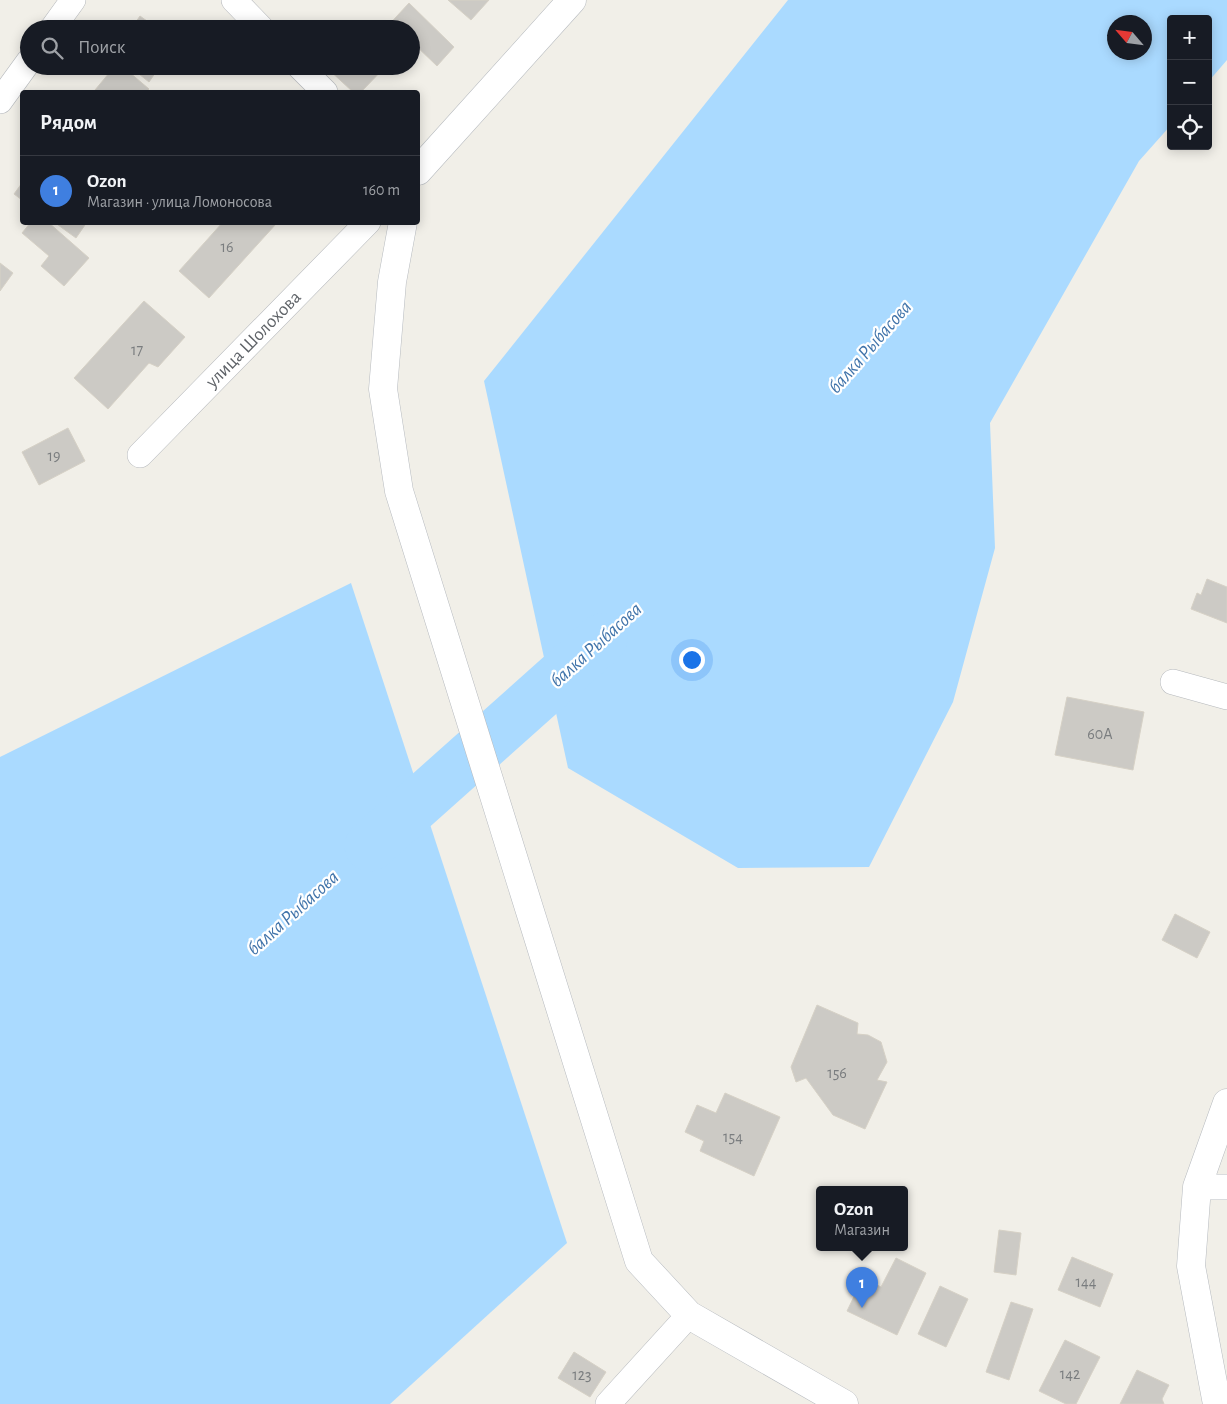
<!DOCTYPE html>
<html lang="ru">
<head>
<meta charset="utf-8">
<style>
	body { margin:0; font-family:"Alegreya Sans",sans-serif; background:#20242c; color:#f1f3f6 }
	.controls { position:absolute; right:15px; top:15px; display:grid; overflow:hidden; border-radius:5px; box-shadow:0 2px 12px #0003 }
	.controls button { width:45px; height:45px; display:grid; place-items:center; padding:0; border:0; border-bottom:1px solid #363941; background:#171b24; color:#f1f3f6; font:25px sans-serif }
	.compass { position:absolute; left:1107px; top:15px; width:45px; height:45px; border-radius:50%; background:#171b24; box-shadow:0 2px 12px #0003; rotate:298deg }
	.you { position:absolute; left:691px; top:659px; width:18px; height:18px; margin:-12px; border:4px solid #fff; border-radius:50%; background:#1a73e8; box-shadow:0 0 0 8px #1a73e833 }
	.badge { display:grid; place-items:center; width:32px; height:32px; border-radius:50%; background:#ea4335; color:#fff; font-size:16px; font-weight:700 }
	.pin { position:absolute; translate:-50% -41px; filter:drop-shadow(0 1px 2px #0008) }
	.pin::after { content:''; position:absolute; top:26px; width:18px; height:15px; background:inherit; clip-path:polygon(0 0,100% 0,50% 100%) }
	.popup { position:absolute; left:816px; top:1186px; width:92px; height:65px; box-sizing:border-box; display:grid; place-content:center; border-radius:5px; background:#171b24; filter:drop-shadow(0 1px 4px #0005); font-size:16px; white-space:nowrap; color:#9ea1a6 }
	.popup b { font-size:19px; color:#f1f3f6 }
	.popup::after { content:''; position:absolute; left:50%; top:100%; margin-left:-10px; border:10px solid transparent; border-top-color:#171b24 }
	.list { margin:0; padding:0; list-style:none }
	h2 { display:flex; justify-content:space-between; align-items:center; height:65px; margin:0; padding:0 20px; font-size:21px }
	h2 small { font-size:16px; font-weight:400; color:#9ea1a6 }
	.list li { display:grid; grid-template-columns:32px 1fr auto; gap:15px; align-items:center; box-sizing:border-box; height:70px; padding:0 20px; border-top:1px solid #363941 }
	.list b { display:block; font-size:19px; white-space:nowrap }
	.list p { margin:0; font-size:16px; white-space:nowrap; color:#9ea1a6 }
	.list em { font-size:16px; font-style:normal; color:#9ea1a6 }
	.icon { flex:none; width:28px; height:28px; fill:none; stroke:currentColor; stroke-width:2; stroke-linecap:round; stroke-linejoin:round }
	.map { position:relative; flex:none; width:1227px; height:1404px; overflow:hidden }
	.search { position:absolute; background:#171b24; box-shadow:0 2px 12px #0003; left:20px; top:20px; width:400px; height:55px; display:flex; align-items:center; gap:12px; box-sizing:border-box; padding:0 18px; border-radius:28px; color:#9ea1a6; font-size:19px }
	.panel { position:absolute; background:#171b24; box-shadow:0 2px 12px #0003; left:20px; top:90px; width:400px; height:135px; border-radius:5px }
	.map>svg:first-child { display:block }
</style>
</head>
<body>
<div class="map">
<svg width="1227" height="1404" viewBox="0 0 1227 1404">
	<rect width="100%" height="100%" fill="#f1efe8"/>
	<!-- water -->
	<g fill="#aadaff" fill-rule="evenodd">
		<path d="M788 0H1227V60L1208 82V19H1171V125L1139 161 990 423 995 548 953 702 869 867 738 868 568 768 484 381ZM1114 22H1144V52H1114Z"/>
		<polygon points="351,583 567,1243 390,1404 0,1404 0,757"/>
	</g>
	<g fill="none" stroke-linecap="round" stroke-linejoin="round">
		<!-- river -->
		<polyline stroke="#aadaff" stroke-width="51" points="370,846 602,639"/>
	</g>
	<!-- building -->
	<g fill="#cccac5" stroke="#d6d1c6">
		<polygon points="448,0 489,0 471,20"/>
		<polygon points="409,3 454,47 437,66 411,41 411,29 385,29"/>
		<polygon points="140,16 158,29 131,29"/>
		<polygon points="115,66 122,66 149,89 146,92 98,92 95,90"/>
		<polygon points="129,66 160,66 149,82"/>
		<polygon points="329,66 386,66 361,92 353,92 327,68"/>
		<polygon points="22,183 22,200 14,194"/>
		<polygon points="31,222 48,222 89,258 64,286 41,266 49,256 22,233"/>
		<polygon points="54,222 87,222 76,238"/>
		<polygon points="223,222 274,222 276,224 209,298 179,271"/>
		<polygon points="0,263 13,273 0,291"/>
		<polygon points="144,301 185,337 158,367 149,363 108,409 74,378"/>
		<polygon points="68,428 85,461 39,485 22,452"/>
		<polygon points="1207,579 1227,587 1227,623 1191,609 1197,593 1201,595"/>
		<polygon points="1067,697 1144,712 1133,770 1055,755"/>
		<polygon points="1175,914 1210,932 1197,958 1162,940"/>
		<polygon points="817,1005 858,1023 857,1034 868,1035 881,1042 887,1062 877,1080 887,1082 865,1129 833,1115 806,1078 796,1082 791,1067"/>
		<polygon points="725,1093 780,1117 754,1176 700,1151 704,1141 685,1132 697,1105 716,1113"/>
		<polygon points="999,1230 1021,1233 1016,1275 994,1272"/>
		<polygon points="1072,1257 1113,1274 1100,1307 1058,1290"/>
		<polygon points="896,1258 926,1273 897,1335 847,1311 863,1278 881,1287"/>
		<polygon points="940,1286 968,1299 946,1347 918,1334"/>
		<polygon points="1011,1302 1033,1309 1009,1380 986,1372"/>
		<polygon points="1065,1340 1100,1357 1076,1404 1066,1404 1039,1391"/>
		<polygon points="574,1352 606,1372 590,1397 558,1378"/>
		<polygon points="1137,1370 1169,1385 1162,1399 1164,1404 1120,1404"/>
	</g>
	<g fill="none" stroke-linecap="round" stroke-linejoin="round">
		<defs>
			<g id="minor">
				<polyline points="234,0 262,29"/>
				<polyline points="52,29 73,0"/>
				<polyline points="299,66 325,92"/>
				<polyline points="0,101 29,61"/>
				<path id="s1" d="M140 455 368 222"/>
				<polyline points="1173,682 1227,697"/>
				<polyline points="1197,1187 1227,1187"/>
				<polyline points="608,1404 689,1315"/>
			</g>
			<g id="secondary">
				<polyline points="418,171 572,0"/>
				<polyline points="403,222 392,282 383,389 399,491 639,1261 689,1315 844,1404"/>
				<polyline points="1217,1404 1191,1266 1197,1187 1227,1103"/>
			</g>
		</defs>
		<!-- minor casing -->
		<use href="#minor" stroke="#b5b8bc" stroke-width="26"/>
		<!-- secondary casing -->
		<use href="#secondary" stroke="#b6babf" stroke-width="29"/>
		<!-- minor -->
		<use href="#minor" stroke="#fff" stroke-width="25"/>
		<!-- secondary -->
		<use href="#secondary" stroke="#fff" stroke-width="28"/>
	</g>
	<g text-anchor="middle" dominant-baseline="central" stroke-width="4.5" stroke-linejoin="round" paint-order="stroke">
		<!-- number labels -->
		<g font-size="16" fill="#7a7d7f">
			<text x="227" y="247">16</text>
			<text x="137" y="350">17</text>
			<text x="54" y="456">19</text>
			<text x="1100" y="734">60А</text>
			<text x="837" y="1073">156</text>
			<text x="733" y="1137">154</text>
			<text x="1086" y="1282">144</text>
			<text x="1070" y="1374">142</text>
			<text x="582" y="1375">123</text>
		</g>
		<!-- street labels -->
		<g font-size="19" fill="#5f6368" stroke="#fff">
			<text stroke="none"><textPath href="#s1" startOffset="162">улица Шолохова</textPath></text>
		</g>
		<!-- water labels -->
		<g font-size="20" font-style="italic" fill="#4174aa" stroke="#fff">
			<text transform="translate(870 347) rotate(-49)">балка Рыбасова</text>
			<text transform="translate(596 645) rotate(-42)">балка Рыбасова</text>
			<text transform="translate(293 913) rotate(-42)">балка Рыбасова</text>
		</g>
	</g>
</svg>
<div class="controls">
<button>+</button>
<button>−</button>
<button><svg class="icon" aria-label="locate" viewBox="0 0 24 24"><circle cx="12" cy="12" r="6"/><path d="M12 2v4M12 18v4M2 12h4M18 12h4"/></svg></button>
</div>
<svg class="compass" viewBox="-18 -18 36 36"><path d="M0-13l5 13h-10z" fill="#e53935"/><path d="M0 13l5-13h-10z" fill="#9ea1a6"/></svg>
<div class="you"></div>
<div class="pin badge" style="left:862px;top:1308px;background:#3f7fe0">1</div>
<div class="popup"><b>Ozon</b>Магазин</div>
<div class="search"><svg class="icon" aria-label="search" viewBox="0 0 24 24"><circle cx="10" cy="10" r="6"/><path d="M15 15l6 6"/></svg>Поиск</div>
<section class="panel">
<h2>Рядом<small></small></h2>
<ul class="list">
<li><span class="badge" style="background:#3f7fe0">1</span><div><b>Ozon</b><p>Магазин · улица Ломоносова</p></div><em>160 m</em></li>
</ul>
</section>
</div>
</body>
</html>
